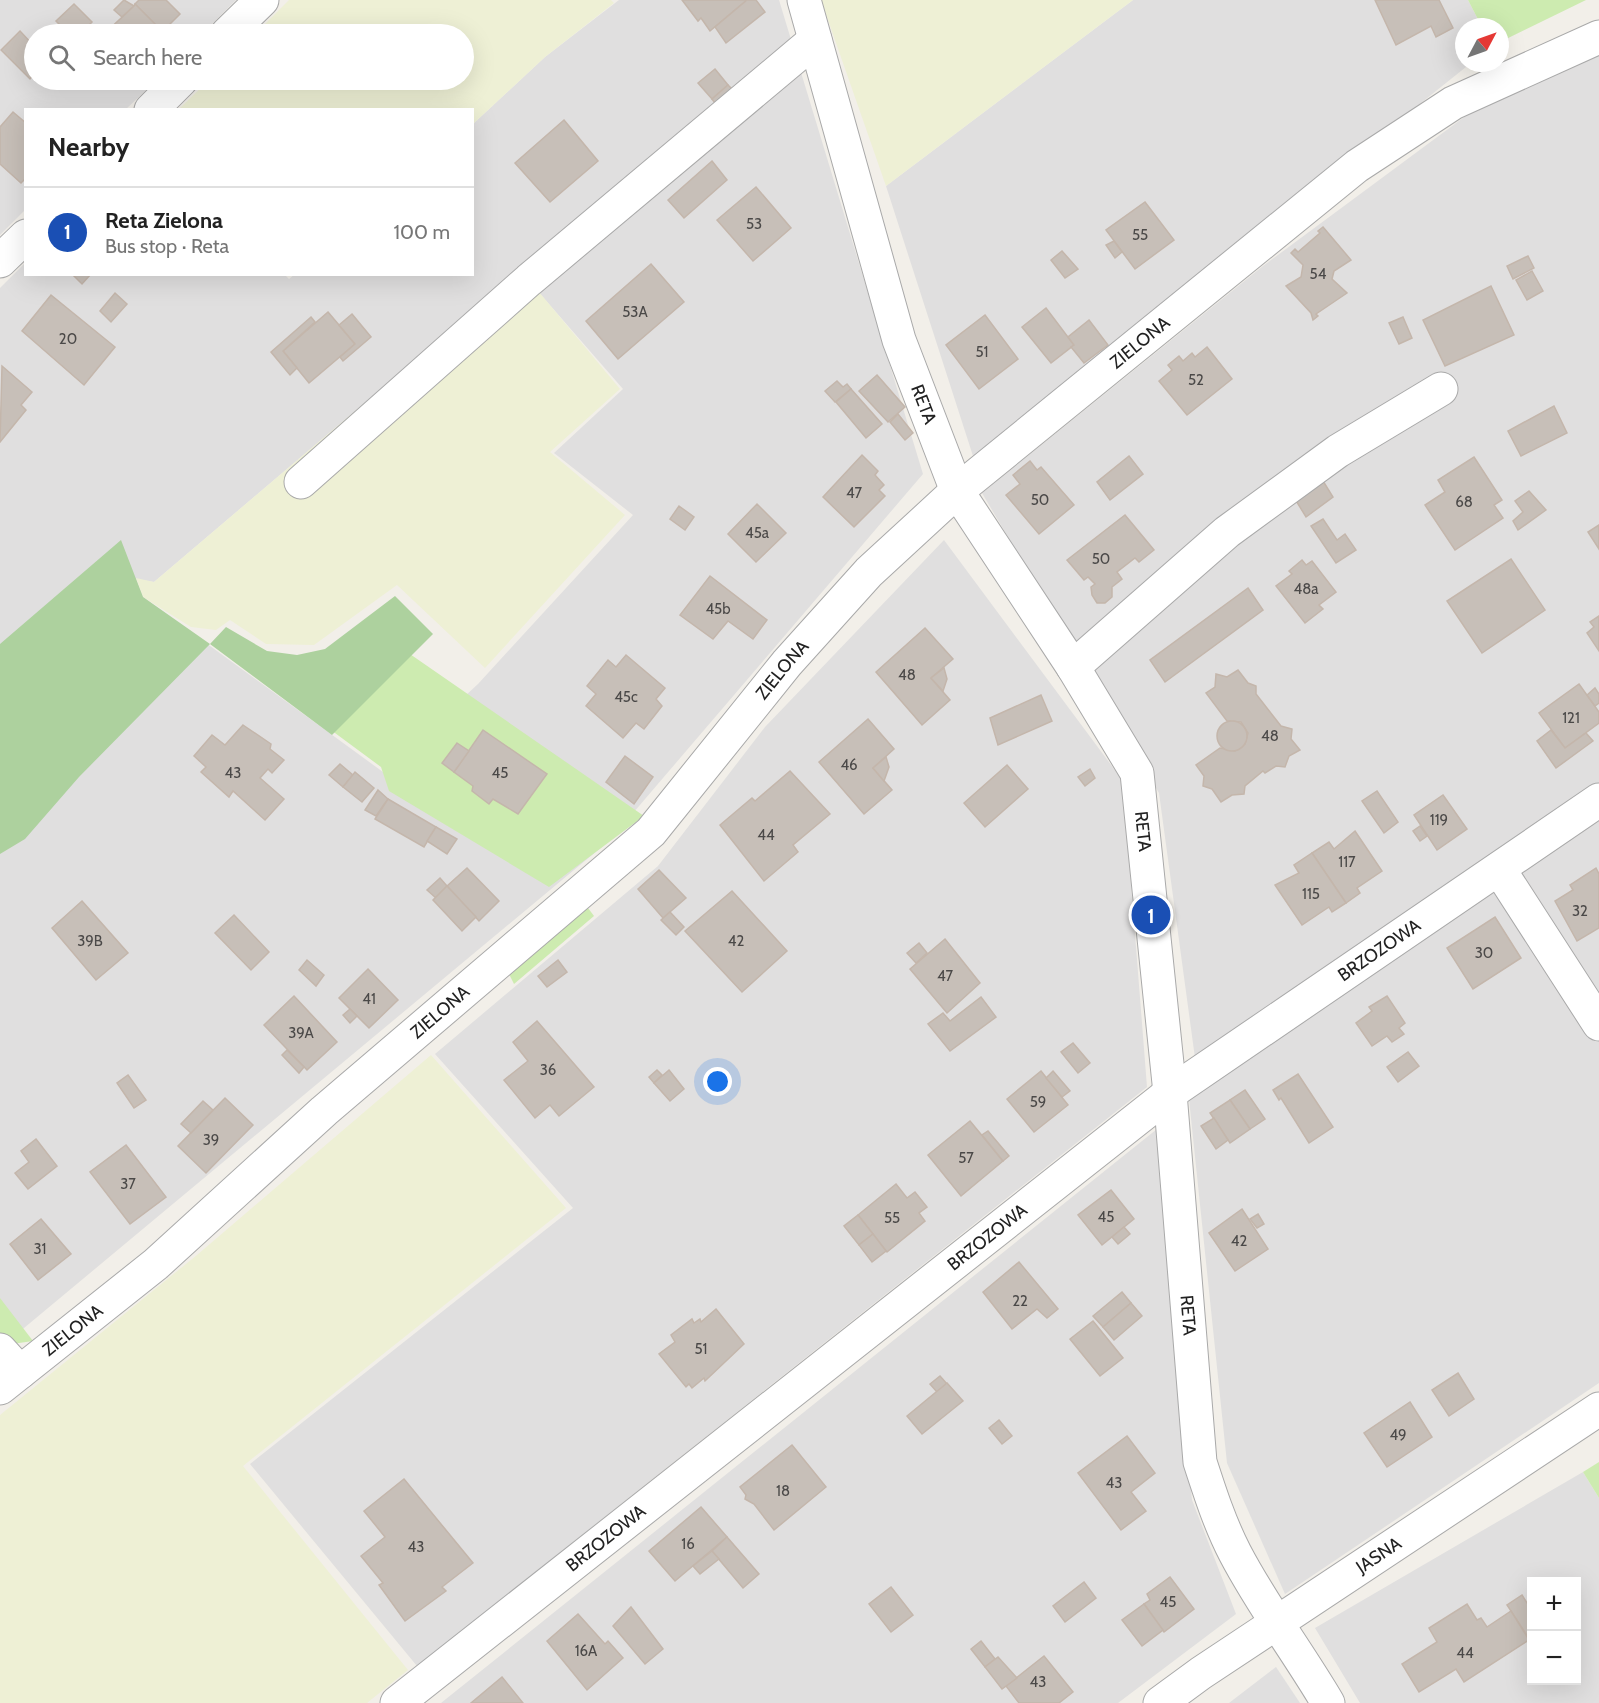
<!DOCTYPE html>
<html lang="en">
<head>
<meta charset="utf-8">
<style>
	body { margin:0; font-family:Cabin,sans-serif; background:#f2f2f2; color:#222 }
	.controls { position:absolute; right:18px; bottom:18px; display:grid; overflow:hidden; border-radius:0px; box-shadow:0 6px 24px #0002 }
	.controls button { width:54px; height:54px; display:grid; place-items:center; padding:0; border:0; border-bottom:2px solid #e0e0e0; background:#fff; color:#222; font:30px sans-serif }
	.compass { position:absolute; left:1455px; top:18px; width:54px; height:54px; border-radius:50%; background:#fff; box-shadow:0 6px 24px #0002; rotate:49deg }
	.you { position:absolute; left:718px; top:1082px; width:21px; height:21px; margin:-15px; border:4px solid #fff; border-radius:50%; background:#1a73e8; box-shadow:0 0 0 9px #1a73e833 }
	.badge { display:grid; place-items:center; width:39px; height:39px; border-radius:50%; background:#111827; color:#fff; font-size:20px; font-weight:700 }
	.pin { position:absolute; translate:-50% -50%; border:3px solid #fff; box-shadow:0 2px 6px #0006 }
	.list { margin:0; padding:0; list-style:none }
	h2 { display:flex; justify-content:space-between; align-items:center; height:78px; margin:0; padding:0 24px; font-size:26px }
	h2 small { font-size:20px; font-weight:400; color:#767676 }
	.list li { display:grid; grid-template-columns:39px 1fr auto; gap:18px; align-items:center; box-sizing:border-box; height:90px; padding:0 24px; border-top:2px solid #e0e0e0 }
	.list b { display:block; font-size:22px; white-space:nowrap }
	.list p { margin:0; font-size:20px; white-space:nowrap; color:#767676 }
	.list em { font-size:20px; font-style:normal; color:#767676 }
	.icon { flex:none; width:33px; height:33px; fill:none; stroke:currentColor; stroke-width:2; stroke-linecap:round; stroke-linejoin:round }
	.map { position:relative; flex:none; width:1599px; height:1703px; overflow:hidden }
	.search { position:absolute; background:#fff; box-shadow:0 6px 24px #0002; left:24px; top:24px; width:450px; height:66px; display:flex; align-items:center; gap:15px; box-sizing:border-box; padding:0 21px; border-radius:33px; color:#767676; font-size:22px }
	.panel { position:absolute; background:#fff; box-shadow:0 6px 24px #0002; left:24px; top:108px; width:450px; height:168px; border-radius:0px }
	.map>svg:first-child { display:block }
</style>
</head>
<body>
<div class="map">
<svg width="1599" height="1703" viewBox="0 0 1599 1703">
	<rect width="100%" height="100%" fill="#f2efe9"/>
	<!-- residential -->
	<g fill="#e0dfdf" fill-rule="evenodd">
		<polygon points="0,0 236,0 202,34 34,34 34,80 157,80 126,109 26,110 25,210 0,235"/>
		<path d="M619 0H779L923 474 610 840 0 1348V288L25 263 26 274H284L289 279 295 274H472L473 124 545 57ZM528 280 623 389 554 453 633 515 478 684 383 772 143 597 136 579 154 582 381 389Z"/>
		<polygon points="1133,0 1468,0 1482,27 1464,27 1464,63 1471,63 1217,266 973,456 886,186"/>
		<polygon points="1599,48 1599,787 1195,1058 1159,793 982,493 1263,266 1471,112"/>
		<polygon points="944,540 1123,781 1147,1087 417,1666 250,1464 573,1208 435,1054 658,866 765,727"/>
		<polygon points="1599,810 1599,1383 1285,1594 1227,1463 1189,1099"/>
		<polygon points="1157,1129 1192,1500 1236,1614 1118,1703 441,1703"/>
		<path d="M1583 1472 1599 1498V1703H1360L1315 1628ZM1532 1582H1576V1680H1532Z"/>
		<polygon points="1276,1667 1300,1703 1229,1703"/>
	</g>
	<!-- farmland -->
	<g fill="#eef0d5">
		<polygon points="289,0 611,0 614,3 545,57 473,124 472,110 179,109 209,80 464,80 464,34 255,34"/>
		<polygon points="821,0 1133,0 886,186"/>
		<polygon points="529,280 620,389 550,452 625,515 485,668 397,585 314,645 266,644 230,620 216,630 191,627 143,597 136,578 154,582 381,389"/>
		<polygon points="431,1055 566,1208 243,1466 408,1670 367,1703 0,1703 0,1415 197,1255"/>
	</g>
	<!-- grass -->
	<g fill="#cdebb0">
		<polygon points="1468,0 1586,0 1500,42 1500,27 1482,27"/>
		<polygon points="381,634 644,816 549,887 389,791 381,767 312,716"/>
		<polygon points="588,908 594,916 514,984 508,972"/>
		<polygon points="0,1298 33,1341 12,1344 0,1334"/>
		<polygon points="1599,1462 1599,1498 1583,1472"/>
	</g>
	<!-- forest -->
	<polygon fill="#add19e" points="121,540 143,597 210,644 226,627 267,651 297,655 325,649 395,596 433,634 332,735 210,644 79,777 25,839 0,854 0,644"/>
	<!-- building -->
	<g fill="#c7bfb8" stroke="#c4b6ab" stroke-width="1.5">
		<polygon points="124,0 134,6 122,17 114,10"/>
		<polygon points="139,0 166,0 180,14 162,32 135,4"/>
		<polygon points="682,0 747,0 710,31 701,18 698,21"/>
		<polygon points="747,0 756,0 765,12 726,43 715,27"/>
		<polygon points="1375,0 1439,0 1453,28 1436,37 1431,26 1396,45"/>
		<polygon points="74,4 92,22 80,34 69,34 56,21"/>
		<polygon points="135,4 165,34 104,34 134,6"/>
		<polygon points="20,31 34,46 34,74 30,79 1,50"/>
		<polygon points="715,69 728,85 712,99 698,83"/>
		<polygon points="728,85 732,89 715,103 712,99"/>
		<polygon points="13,112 26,123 26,178 21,183 0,164 0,127"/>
		<polygon points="564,120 598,161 550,202 515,163"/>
		<polygon points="712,161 727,180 684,218 668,200"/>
		<polygon points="756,187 791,228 753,261 717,220"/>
		<polygon points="1145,202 1174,240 1135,269 1106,230"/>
		<polygon points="1323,227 1351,260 1334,271 1332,279 1347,293 1316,314 1318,316 1313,320 1311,313 1286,286 1301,277 1303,265 1291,253 1295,249 1298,252 1320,233 1318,231"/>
		<polygon points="1114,241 1122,252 1115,258 1106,245"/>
		<polygon points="1062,251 1078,269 1065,278 1051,260"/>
		<polygon points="1528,256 1534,268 1513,279 1507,266"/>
		<polygon points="651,264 684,302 618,359 586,321"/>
		<polygon points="1532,271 1543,291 1527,300 1516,280"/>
		<polygon points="72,274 91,274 82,284"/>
		<polygon points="1491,286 1514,335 1445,366 1423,320"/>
		<polygon points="115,293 127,304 111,322 100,311"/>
		<polygon points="51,295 115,347 84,385 22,331"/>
		<polygon points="1046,308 1074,345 1051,363 1022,327"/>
		<polygon points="328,312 355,344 309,383 283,351"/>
		<polygon points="352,314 371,337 343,361 340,357 355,344 339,325"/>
		<polygon points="985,315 1018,359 979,389 946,345"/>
		<polygon points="311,317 315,322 283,351 297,368 290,375 271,352"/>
		<polygon points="1403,317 1412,338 1399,344 1389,323"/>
		<polygon points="1089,320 1108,345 1084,363 1071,347 1074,345 1068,337"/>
		<polygon points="1207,347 1232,379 1187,415 1159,381 1172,370 1168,365 1179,356 1183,361 1192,353 1195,357"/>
		<polygon points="2,366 32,392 21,405 26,410 0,442"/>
		<polygon points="877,375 905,407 888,422 859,391"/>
		<polygon points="837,381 843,387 847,384 851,389 835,402 825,391"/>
		<polygon points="851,389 882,424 866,438 836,402"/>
		<polygon points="1554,406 1567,433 1521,456 1508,431"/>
		<polygon points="898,414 913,433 905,440 890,422"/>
		<polygon points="862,455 878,471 875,475 884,485 879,490 885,496 854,527 823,497"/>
		<polygon points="1129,456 1143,474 1110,500 1097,482"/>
		<polygon points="1474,457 1502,500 1494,505 1503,518 1455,550 1425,505 1445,492 1438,480"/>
		<polygon points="1030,461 1037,470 1041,467 1074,505 1039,534 1006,495 1020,484 1013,475"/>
		<polygon points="1323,481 1333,497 1306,517 1292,494"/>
		<polygon points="1529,491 1546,510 1518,530 1513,521 1523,512 1515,501"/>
		<polygon points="757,504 786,533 756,562 728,534"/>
		<polygon points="679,506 694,517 685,530 670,519"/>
		<polygon points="1125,515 1154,550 1139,562 1135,558 1117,572 1122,579 1112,587 1112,597 1105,603 1097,603 1092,595 1091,587 1095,584 1088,577 1084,580 1067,560"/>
		<polygon points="1323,519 1337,540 1345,534 1356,550 1336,563 1311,526"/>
		<polygon points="1599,525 1599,549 1588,532"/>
		<polygon points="1511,559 1545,610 1482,653 1447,601"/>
		<polygon points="1302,560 1306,565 1312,561 1336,592 1319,605 1323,609 1305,623 1276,586 1292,574 1289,571"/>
		<polygon points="710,576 767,620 753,639 728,621 713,639 680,615"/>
		<polygon points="1248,588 1263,610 1165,682 1150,660"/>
		<polygon points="1599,616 1599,651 1587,633 1594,627 1590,622"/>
		<polygon points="925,628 953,659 931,678 950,700 922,725 876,672"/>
		<polygon points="626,655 665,688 656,699 662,706 644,729 636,723 623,738 586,706 596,694 587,686 608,660 616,667"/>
		<polygon points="944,668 947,679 943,691 931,678"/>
		<polygon points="1238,670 1248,683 1256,686 1256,694 1281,726 1292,729 1291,739 1300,750 1289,756 1285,767 1276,766 1265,773 1263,771 1245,786 1244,794 1232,795 1221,802 1212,789 1203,786 1204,776 1196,765 1220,748 1235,751 1245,744 1248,733 1241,722 1227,721 1206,693 1215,687 1216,674 1227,677"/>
		<polygon points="1579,684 1599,712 1599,723 1565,748 1539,713"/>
		<polygon points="1595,688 1599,694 1599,703 1595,706 1587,695"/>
		<polygon points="1041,695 1052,721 998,745 990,718"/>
		<polygon points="868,719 894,749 873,768 892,790 864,814 819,762"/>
		<circle cx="1232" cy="736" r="15"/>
		<polygon points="243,725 271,744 270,749 284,760 272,773 268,769 260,778 284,799 265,820 233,791 229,797 201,772 206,767 194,756 212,735 225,745"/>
		<polygon points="483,730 547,774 518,814 493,799 489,804 472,791 473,786 454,772"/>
		<polygon points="1551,730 1565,748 1586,733 1593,741 1556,768 1537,741"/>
		<polygon points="457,743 469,751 454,772 442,763"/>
		<polygon points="625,756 653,777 634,804 606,782"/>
		<polygon points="886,757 889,767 884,781 873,768"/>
		<polygon points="340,764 353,775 343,787 329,775"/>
		<polygon points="1007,765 1028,789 985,827 964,803"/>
		<polygon points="1090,769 1095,778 1085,786 1078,777"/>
		<polygon points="790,771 830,814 793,845 798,852 764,881 720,825 752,798 755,801"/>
		<polygon points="355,772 374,788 362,802 343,787"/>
		<polygon points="378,790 388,799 376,816 365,810"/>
		<polygon points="1377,791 1398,822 1384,833 1362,801"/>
		<polygon points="1443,795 1467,829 1437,850 1414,815"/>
		<polygon points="388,799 436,827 424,847 375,819"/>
		<polygon points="1420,826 1427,836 1420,841 1413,831"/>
		<polygon points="436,827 457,839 447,854 427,841"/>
		<polygon points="1355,831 1382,871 1357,888 1360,893 1346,903 1312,853 1329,842 1334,849"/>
		<polygon points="1312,853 1346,903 1332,912 1329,907 1302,925 1275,885 1299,873 1294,865"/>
		<polygon points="467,868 499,901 479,921 447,886"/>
		<polygon points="1596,868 1599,874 1599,928 1577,941 1555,901 1573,890 1570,885"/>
		<polygon points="659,870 686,898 663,918 638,889"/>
		<polygon points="440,878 447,886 436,898 427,890"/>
		<polygon points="447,886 476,917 462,931 433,900"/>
		<polygon points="732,891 787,951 742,992 685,931"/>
		<polygon points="82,901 128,953 96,980 52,928"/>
		<polygon points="670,912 684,927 676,935 661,920"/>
		<polygon points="234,915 269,952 251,970 215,933"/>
		<polygon points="1495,917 1521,958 1473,989 1447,948"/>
		<polygon points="945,939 980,983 947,1013 910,969"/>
		<polygon points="919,943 927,953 916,963 907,953"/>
		<polygon points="307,960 324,975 316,986 299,970"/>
		<polygon points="558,960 567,972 547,987 538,976"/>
		<polygon points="368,969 398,1000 369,1028 339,998"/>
		<polygon points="294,996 337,1042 307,1070 264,1025"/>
		<polygon points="1387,996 1405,1023 1399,1028 1404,1034 1392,1042 1387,1036 1372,1046 1356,1023 1372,1011 1369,1007"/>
		<polygon points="981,997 996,1017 950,1051 928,1024 943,1013 950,1021"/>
		<polygon points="350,1009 357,1016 350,1023 343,1015"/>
		<polygon points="537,1021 594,1087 559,1116 550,1105 535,1118 504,1080 528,1061 513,1042"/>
		<polygon points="1073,1043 1090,1063 1078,1073 1061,1052"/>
		<polygon points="287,1050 304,1067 299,1073 282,1055"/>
		<polygon points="1408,1052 1419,1066 1398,1082 1387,1067"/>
		<polygon points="657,1070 662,1075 654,1083 649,1077"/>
		<polygon points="669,1070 684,1089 670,1101 654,1083"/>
		<polygon points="1041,1071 1068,1105 1034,1132 1007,1099"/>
		<polygon points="1053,1071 1070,1091 1062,1097 1046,1078"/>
		<polygon points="1298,1074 1333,1127 1309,1143 1281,1098 1279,1100 1273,1090"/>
		<polygon points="128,1075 146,1100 134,1108 117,1083"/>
		<polygon points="1245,1090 1265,1119 1250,1129 1230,1100"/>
		<polygon points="225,1098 253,1125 206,1173 178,1146"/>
		<polygon points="1230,1100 1250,1129 1230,1143 1210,1113"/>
		<polygon points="203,1101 213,1110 191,1133 181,1124"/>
		<polygon points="1214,1118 1228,1140 1216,1149 1201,1126"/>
		<polygon points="970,1121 1003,1161 961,1196 928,1155"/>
		<polygon points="988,1131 1009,1156 1003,1161 982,1135"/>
		<polygon points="36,1139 57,1166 28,1189 15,1173 29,1162 21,1151"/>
		<polygon points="126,1145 166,1197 130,1224 90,1172"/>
		<polygon points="896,1184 907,1198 915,1192 927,1207 919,1213 925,1221 887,1252 858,1215"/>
		<polygon points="1111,1190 1134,1219 1102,1245 1078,1215"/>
		<polygon points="1242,1209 1268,1249 1235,1271 1209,1233"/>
		<polygon points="1258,1214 1264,1224 1257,1228 1250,1219"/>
		<polygon points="858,1215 873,1234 859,1245 844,1226"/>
		<polygon points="41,1219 71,1254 38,1280 10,1244"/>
		<polygon points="1124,1227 1130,1234 1118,1244 1112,1237"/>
		<polygon points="873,1234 886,1251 872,1262 859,1245"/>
		<polygon points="1019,1262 1058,1309 1047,1318 1037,1309 1012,1329 983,1292"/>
		<polygon points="1122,1292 1131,1303 1103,1327 1093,1316"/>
		<polygon points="1131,1303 1142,1316 1114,1340 1103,1327"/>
		<polygon points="716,1309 744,1344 705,1381 704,1378 692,1388 689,1384 686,1387 659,1354 675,1342 671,1335 692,1319 694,1323 700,1319 701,1322"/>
		<polygon points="1093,1321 1123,1358 1100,1376 1070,1339"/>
		<polygon points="1458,1373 1474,1399 1449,1416 1432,1390"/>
		<polygon points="940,1376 947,1384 937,1392 930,1384"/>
		<polygon points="947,1383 963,1401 922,1434 907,1416"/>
		<polygon points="1410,1402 1432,1437 1387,1467 1364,1433"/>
		<polygon points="999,1420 1012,1436 1002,1444 989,1428"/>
		<polygon points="1127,1436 1155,1473 1131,1492 1146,1511 1121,1530 1078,1473"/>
		<polygon points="792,1445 826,1487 774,1530 754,1504 745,1499 746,1495 740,1487"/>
		<polygon points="404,1479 473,1563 442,1587 446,1591 405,1621 379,1585 383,1583 361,1556 385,1537 364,1511"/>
		<polygon points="701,1507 727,1537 675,1581 649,1551"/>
		<polygon points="727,1537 759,1574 743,1588 712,1551"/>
		<polygon points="712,1551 719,1559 700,1574 693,1566"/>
		<polygon points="1170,1577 1194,1609 1164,1632 1144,1604 1150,1600 1147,1594"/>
		<polygon points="1084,1582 1096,1598 1065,1622 1053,1606"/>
		<polygon points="891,1587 913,1615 891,1632 869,1604"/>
		<polygon points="1522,1595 1532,1611 1532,1643 1507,1605"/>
		<polygon points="1144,1604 1163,1630 1142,1646 1122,1620"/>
		<polygon points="1467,1604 1477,1620 1481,1618 1487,1627 1511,1611 1529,1640 1464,1682 1456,1669 1419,1692 1402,1664 1437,1642 1429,1628"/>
		<polygon points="631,1607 663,1649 645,1664 613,1626"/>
		<polygon points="578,1614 605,1644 608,1641 623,1658 587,1690 547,1641"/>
		<polygon points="981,1641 995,1659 985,1667 971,1649"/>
		<polygon points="1044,1656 1073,1692 1059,1703 1019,1703 1006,1686"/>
		<polygon points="998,1657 1017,1678 1002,1689 985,1667"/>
		<polygon points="502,1677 523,1703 471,1703"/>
	</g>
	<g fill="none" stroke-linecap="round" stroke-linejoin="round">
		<defs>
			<g id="minor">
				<path id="s1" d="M804 0 899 340 957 491 1073 667 1137 773 1170 1093 1200 1462C1210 1493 1220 1524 1235 1553 1262 1605 1298 1652 1328 1703"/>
				<polyline points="227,34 262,0"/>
				<polyline points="151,110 181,80"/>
				<polyline points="0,261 26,236"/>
				<polyline points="301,482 529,280 815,40"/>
				<polyline points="1073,667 1227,532 1338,451 1441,389"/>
				<polyline points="1499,869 1599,1024"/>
				<polyline points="0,1350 20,1372"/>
				<path id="s2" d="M0 1388 156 1264 324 1111 651 832 787 663 869 572 957 491 1357 166 1453 103 1599 37"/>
				<path id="s3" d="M397 1703 1170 1093 1599 800"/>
				<path id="s4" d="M1160 1703 1201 1673 1599 1409"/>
			</g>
		</defs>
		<!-- minor casing -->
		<use href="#minor" stroke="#a9a9a9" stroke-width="35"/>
		<!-- minor -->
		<use href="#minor" stroke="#fff" stroke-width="33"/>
	</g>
	<g text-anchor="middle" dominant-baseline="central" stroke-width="4.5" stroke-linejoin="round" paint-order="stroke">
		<!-- number labels -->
		<g font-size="15" fill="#4b4948">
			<text x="754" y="224">53</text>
			<text x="1140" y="235">55</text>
			<text x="1318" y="274">54</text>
			<text x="635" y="312">53A</text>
			<text x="68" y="339">20</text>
			<text x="982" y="352">51</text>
			<text x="1196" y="380">52</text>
			<text x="854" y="493">47</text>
			<text x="1040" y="500">50</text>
			<text x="1464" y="502">68</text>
			<text x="757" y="533">45a</text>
			<text x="1101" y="559">50</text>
			<text x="1306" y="589">48a</text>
			<text x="718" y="609">45b</text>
			<text x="907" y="675">48</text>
			<text x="626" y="697">45c</text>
			<text x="1571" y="718">121</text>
			<text x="1270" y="736">48</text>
			<text x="849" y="765">46</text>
			<text x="233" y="773">43</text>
			<text x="500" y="773">45</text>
			<text x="1439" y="820">119</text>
			<text x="766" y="835">44</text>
			<text x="1347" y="862">117</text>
			<text x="1311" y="894">115</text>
			<text x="1580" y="911">32</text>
			<text x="90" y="941">39B</text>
			<text x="736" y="941">42</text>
			<text x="1484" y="953">30</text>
			<text x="945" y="976">47</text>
			<text x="369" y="999">41</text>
			<text x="301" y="1033">39A</text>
			<text x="548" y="1070">36</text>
			<text x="1038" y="1102">59</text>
			<text x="211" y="1140">39</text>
			<text x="966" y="1158">57</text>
			<text x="128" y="1184">37</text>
			<text x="1106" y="1217">45</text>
			<text x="892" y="1218">55</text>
			<text x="1239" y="1241">42</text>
			<text x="40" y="1249">31</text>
			<text x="1020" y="1301">22</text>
			<text x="701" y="1349">51</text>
			<text x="1398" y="1435">49</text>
			<text x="1114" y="1483">43</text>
			<text x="783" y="1491">18</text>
			<text x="688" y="1544">16</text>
			<text x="416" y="1547">43</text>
			<text x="1168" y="1602">45</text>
			<text x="586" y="1651">16A</text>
			<text x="1465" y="1653">44</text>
			<text x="1038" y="1682">43</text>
		</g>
		<!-- street labels -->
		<g font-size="18" fill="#222" stroke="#fff">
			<text stroke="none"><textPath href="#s2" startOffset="1551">ZIELONA</textPath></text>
			<text stroke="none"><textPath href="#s1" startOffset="422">RETA</textPath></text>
			<text stroke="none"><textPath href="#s2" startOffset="1065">ZIELONA</textPath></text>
			<text stroke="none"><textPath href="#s1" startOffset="908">RETA</textPath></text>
			<text stroke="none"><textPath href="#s3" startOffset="1238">BRZOZOWA</textPath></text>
			<text stroke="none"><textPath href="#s2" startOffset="579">ZIELONA</textPath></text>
			<text stroke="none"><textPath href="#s3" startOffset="752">BRZOZOWA</textPath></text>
			<text stroke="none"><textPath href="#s1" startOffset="1394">RETA</textPath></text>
			<text stroke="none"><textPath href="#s2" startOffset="93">ZIELONA</textPath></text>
			<text stroke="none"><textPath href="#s3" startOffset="266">BRZOZOWA</textPath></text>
			<text stroke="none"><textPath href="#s4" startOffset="264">JASNA</textPath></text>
		</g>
	</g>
</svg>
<div class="controls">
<button>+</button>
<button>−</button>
</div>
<svg class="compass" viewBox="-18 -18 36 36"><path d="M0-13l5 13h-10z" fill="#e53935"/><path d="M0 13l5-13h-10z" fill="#767676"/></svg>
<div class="you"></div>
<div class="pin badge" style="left:1151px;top:915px;background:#1a4fb4">1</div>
<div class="search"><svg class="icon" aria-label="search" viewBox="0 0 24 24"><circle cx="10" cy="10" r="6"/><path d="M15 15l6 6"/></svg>Search here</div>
<section class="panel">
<h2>Nearby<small></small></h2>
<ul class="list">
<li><span class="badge" style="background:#1a4fb4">1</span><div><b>Reta Zielona</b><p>Bus stop · Reta</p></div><em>100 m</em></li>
</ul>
</section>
</div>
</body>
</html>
